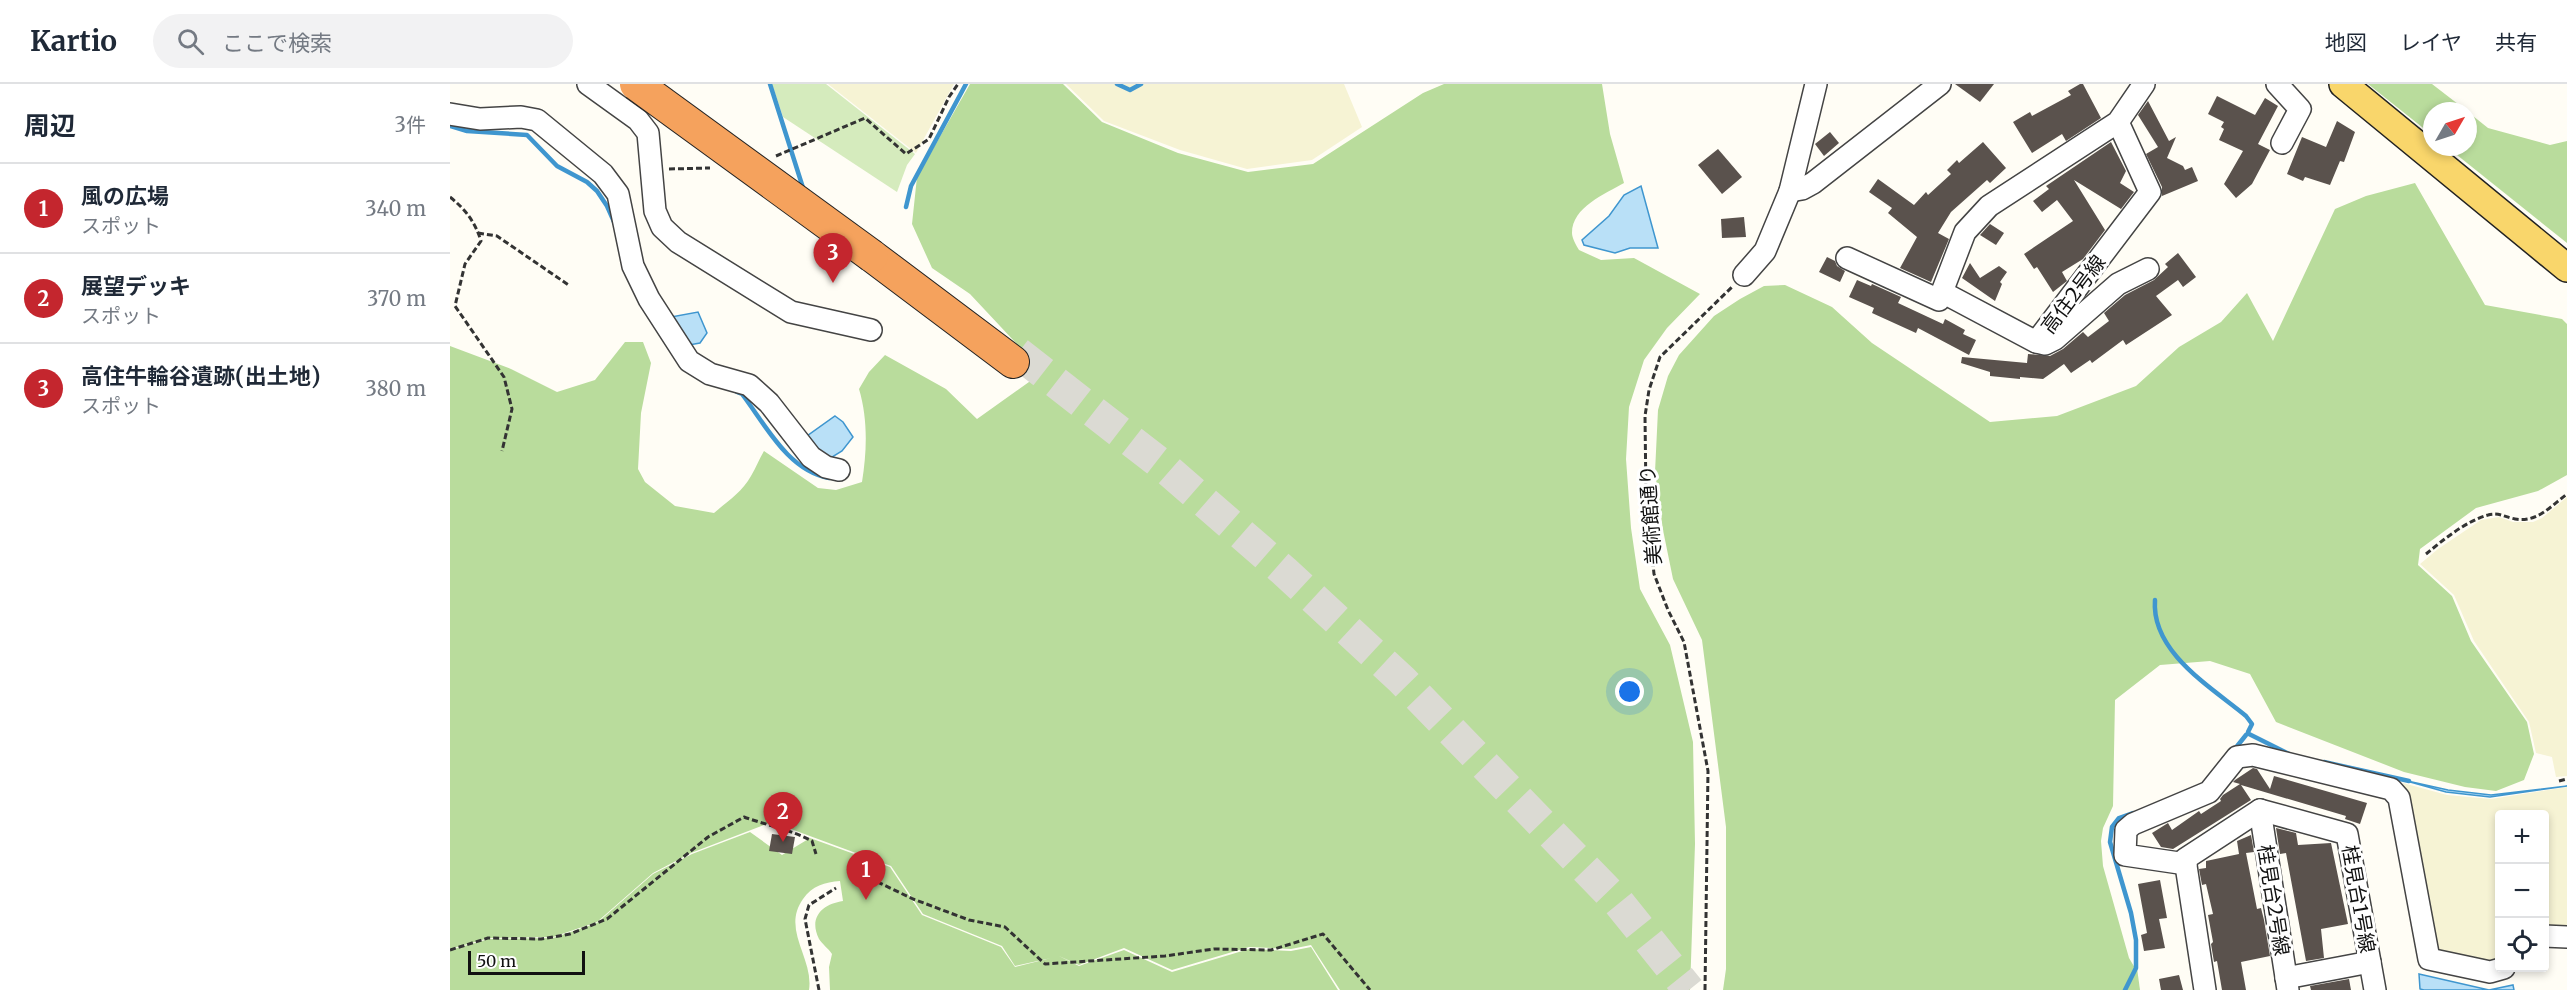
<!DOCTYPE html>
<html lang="ja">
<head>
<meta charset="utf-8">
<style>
	body { margin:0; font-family:Merriweather,"Noto Sans JP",serif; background:#f2f2f3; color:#1f2937 }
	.controls { position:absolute; right:18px; bottom:18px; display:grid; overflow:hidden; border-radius:6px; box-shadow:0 3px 9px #0003 }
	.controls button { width:54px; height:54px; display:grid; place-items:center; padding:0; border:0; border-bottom:2px solid #e0e1e3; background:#fff; color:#1f2937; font:30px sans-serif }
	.compass { position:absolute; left:1973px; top:18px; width:54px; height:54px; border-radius:50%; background:#fff; box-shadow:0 3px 9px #0003; rotate:51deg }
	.scale { position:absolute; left:18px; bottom:15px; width:117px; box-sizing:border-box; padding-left:6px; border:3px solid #111; border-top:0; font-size:16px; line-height:21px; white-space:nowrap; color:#111; -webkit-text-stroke:4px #fff; paint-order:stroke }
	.you { position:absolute; left:1180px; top:608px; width:21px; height:21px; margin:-15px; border:4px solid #fff; border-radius:50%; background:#1a73e8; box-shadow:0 0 0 9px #1a73e833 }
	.badge { display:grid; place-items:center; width:39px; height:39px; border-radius:50%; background:#c4262e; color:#fff; font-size:20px; font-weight:700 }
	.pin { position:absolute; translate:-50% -50px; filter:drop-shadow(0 2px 3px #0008) }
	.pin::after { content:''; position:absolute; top:32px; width:21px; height:18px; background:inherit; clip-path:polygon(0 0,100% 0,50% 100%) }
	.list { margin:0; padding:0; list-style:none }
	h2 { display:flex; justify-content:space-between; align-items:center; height:78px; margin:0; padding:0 24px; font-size:26px }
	h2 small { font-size:20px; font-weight:400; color:#747a83 }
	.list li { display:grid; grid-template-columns:39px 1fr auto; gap:18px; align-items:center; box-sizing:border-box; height:90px; padding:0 24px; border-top:2px solid #e0e1e3 }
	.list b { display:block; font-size:22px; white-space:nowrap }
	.list p { margin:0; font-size:20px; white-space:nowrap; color:#747a83 }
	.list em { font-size:20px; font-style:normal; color:#747a83 }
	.icon { flex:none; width:33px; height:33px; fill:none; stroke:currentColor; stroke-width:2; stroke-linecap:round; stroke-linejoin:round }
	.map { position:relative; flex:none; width:2117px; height:906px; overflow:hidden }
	header { display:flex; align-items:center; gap:36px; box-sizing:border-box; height:84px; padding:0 30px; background:#fff; border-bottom:2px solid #e0e1e3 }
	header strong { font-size:28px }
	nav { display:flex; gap:33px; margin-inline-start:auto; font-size:21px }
	.search { width:420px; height:54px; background:#f2f2f3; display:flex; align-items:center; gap:15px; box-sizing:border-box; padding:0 21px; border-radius:33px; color:#747a83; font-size:22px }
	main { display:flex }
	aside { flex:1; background:#fff }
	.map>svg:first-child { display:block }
</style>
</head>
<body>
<header>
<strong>Kartio</strong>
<div class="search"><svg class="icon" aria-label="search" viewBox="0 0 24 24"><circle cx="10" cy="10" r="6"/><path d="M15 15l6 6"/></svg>ここで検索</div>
<nav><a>地図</a><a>レイヤ</a><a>共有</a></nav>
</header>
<main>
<aside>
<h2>周辺<small>3件</small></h2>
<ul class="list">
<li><span class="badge">1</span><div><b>風の広場</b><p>スポット</p></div><em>340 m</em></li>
<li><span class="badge">2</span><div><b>展望デッキ</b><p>スポット</p></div><em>370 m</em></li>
<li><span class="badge">3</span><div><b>高住牛輪谷遺跡(出土地)</b><p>スポット</p></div><em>380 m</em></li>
</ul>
</aside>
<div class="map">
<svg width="2117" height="906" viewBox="0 0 2117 906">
	<rect width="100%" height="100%" fill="#fffdf5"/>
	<!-- farmland -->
	<g fill="#f6f3d4">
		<polygon points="378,0 504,0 466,69"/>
		<polygon points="616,0 894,0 912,43 862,76 797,85 730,66 654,37"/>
		<polygon points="2117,413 2117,692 2106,693 2102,673 2086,669 2079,638 2024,557 2004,511 1970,480 1988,465 2031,436 2049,433 2063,438 2083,438 2092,434"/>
		<polygon points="1953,699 1997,711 2041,715 2117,703 2117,849 2095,848 2094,730 2050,730 2049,880 1983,871"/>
	</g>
	<!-- green -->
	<polygon fill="#d5ebbd" points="322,0 376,0 465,70 457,81 447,108 333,33"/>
	<!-- forest -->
	<g fill="#b9dc9c">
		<path d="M520 0H613L652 38 728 69 798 88 863 80 973 9 994 0H1152L1160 50 1174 99C1155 110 1122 123 1122 149 1122 154 1126 161 1129 166L1151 176 1184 174 1250 210 1217 244 1194 276 1179 323 1176 375 1181 444 1190 505 1220 561 1243 658 1245 760 1240 906H890L861 861 841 865 799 863 722 886 674 864 629 881 609 872 629 882 674 866 722 888 799 865 841 867 861 863 888 906H380L379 883 382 870C378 864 372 860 369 855 358 833 373 820 393 817L390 797C375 798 362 802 353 815 331 846 364 874 359 906H0V866L39 855 103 854 147 839 203 790 242 770 300 748 332 771 360 754 440 783 472 831 551 863 565 883 601 874 565 882 552 862 473 830 441 782 322 738 241 769 203 789 147 838 103 853 39 854 0 865V262L61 285 107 308 145 296 175 258H193L201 279 191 329 188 385 195 398 225 422 264 429C278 417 292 408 301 392 306 384 309 375 314 367L368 404 386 406 412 398C417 367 418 335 409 305L419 288 435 271 496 305 527 335 593 288 520 210 482 184 462 140 467 93Z"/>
		<polygon points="1918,0 1982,0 2017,27 1982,27 1982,51"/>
		<polygon points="2018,28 2038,44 2100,61 2117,57 2117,159 1997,63 2018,63"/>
		<polygon points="1965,99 2035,221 2112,235 2117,240 2117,391 2088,407 2026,424 1970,465 1968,481 2002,512 2021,557 2077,638 2084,670 2074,696 2046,707 2015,703 1954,688 1826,638 1800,590 1760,577 1710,581 1665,616 1663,722 1653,744 1651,757 1653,782 1679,874 1685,884 1675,906 1273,906 1276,885 1276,743 1252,556 1223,495 1213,446 1205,388 1208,326 1218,292 1229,271 1264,232 1290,215 1314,202 1335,201 1382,223 1422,259 1540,338 1607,332 1686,302 1729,263 1771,238 1797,209 1823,257 1885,125 1916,112"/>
		<polygon points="1687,884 1690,906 1676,906"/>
	</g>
	<!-- water -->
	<g fill="#b9e0f7" stroke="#3f96cf" stroke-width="1.5">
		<polygon points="1191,102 1208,164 1180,164 1165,169 1134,161 1132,156 1159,132 1174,111"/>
		<polygon points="248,228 257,249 250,259 239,261 221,233"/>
		<polygon points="385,332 393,338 403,353 392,367 379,375 371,371 357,352"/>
		<polygon points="1953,696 1998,706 2041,711 2117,702 2040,713 1996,708"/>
		<polygon points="1969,890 2039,906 2063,901 2064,906 1974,906 1970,905"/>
	</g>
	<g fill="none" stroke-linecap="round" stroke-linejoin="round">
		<!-- stream -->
		<g stroke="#3f96cf" stroke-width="4.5">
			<polyline points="320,0 354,107"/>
			<polyline points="667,0 680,6 691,0"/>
			<polyline points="0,42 17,47 77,51 107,82 137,98 147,107 157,122 165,140"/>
			<polyline points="456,123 461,102 516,0"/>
			<path d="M287 308 292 310C315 340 338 387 379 394"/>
			<path d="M1705 516C1701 568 1761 603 1796 632L1802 640 1798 648"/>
			<polyline points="1799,650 1839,670"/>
			<polyline points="1784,666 1796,651"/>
			<polyline points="1874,678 1959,697"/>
			<polyline points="1675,906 1686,884 1686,856 1681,829 1660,758 1662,743 1669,734 1683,729"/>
		</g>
	</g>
	<!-- building -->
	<g fill="#5a524d">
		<polygon points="1505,0 1544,0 1530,18"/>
		<polygon points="1630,0 1633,0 1651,34 1616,57 1612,50 1582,69 1563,38 1580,28 1582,32 1621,11 1618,7"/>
		<polygon points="1767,12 1805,31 1815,14 1828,22 1808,60 1820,66 1802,100 1786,114 1774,100 1793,67 1769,56 1774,45 1771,43 1774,38 1758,30"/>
		<polygon points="1698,17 1719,57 1726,53 1717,74 1733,82 1735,86 1742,83 1748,97 1712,112 1712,103 1696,70 1708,63 1688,31"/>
		<polygon points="1887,37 1905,48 1894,78 1890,77 1880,101 1855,93 1853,97 1837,90 1852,53 1876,63"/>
		<polygon points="1380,48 1389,59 1374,72 1365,60"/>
		<polygon points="1533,58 1556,84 1540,99 1537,96 1501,128 1488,149 1499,155 1481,198 1450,184 1467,153 1438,129 1442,124 1419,108 1428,95 1464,121 1476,108 1478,111 1501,90 1497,86 1507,76 1509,79"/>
		<polygon points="1661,58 1676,87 1670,99 1684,108 1671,125 1624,96 1655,146 1633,175 1612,188 1617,197 1603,208 1587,183 1584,185 1574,170 1623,137 1607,116 1592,128 1583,117 1599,105 1596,102"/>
		<polygon points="1268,65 1292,93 1272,110 1248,81"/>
		<polygon points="1294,133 1296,153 1272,154 1271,135"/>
		<polygon points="1540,140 1554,149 1546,161 1530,151"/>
		<polygon points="1728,169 1746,193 1733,203 1728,196 1706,212 1722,231 1676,261 1673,256 1642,279 1640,276 1621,289 1614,280 1593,295 1570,293 1570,295 1540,292 1540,288 1511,279 1512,273 1577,279 1578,270 1600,272 1613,265 1633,248 1638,253 1659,237 1654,229 1675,211 1704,196 1718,183 1715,180"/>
		<polygon points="1377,173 1385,177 1387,182 1395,187 1390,198 1369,188"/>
		<polygon points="1520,179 1530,194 1549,182 1557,188 1550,198 1552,200 1545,217 1512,194"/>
		<polygon points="1407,196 1421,202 1422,200 1451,213 1448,219 1493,240 1495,235 1515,246 1513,250 1526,256 1519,271 1468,244 1466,249 1422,229 1424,224 1399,213"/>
		<polygon points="1803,684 1807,685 1820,705 1824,692 1917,719 1910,740 1895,735 1896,732 1791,701 1801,716 1723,765 1711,763 1702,749 1718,739 1722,746 1749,727 1751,730 1771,717 1770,715 1773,711 1790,700 1783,698 1785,696"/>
		<polygon points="1826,744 1846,749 1848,761 1881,759 1898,840 1871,845 1874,874 1856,877 1836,769 1830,770"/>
		<polygon points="322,750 345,753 342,770 319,767"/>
		<polygon points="1801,751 1804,768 1796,769 1807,825 1811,824 1814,836 1820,872 1791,878 1796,906 1772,906 1767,877 1764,878 1761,860 1763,858 1758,831 1763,830 1756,800 1752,801 1749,785 1756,784 1756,777 1789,770 1787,757"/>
		<polygon points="1710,796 1717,834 1709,835 1715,864 1694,867 1691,851 1697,849 1688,800"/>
		<polygon points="1729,891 1733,906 1711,906 1709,895"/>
		<polygon points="1899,895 1901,906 1861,906 1860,902"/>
	</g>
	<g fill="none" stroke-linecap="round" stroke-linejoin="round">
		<!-- highway-tunnel -->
		<polyline stroke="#dbdad3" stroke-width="32" stroke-dasharray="32 16" stroke-linecap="butt" points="568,269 711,380 834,487 952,596 1169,819 1239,906"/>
		<defs>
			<g id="minor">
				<polyline points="138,0 188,36 198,49 205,127 212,143 228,158 341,228 421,246"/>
				<polyline points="1827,0 1850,25 1832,59"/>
				<polyline points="0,30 30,35 71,33 87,36 153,90 168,110 183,182 199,215 239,277 260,290 299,301 319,319 361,373 376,383 389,386"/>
				<polyline points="1668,38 1700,108 1586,258 1492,208 1515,148 1539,122 1668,38 1694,0"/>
				<polyline points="1340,107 1352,105 1363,99 1490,0"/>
				<polyline points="1397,174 1489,216 1492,208"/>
				<polyline points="1294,191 1315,167 1340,107 1366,0"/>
				<polyline points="1587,258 1595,260 1605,255 1668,200 1698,185"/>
				<polyline points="1810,726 1838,906"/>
				<polyline points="1736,780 1675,771 1676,746 1683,740 1759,708 1787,673 1803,671 1941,705 1949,714 1979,875 2040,888 2054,884"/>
				<polyline points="2094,852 2117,853"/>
				<polyline points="1836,894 1920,878"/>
				<polyline points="1755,906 1735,775 1810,726 1897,750 1925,906"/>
			</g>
			<polyline id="major" points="1893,0 2117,184"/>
			<polyline id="highway" points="422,172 563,278"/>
		</defs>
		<!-- minor casing -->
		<use href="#minor" stroke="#444" stroke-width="24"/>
		<!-- major casing -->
		<use href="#major" stroke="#222" stroke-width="30"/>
		<!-- highway casing -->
		<use href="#highway" stroke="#222" stroke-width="34"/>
		<!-- path -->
		<g stroke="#333" stroke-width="3" stroke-dasharray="6 3" stroke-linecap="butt">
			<polyline points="326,72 415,34 456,70 479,55 499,13 508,0"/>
			<polyline points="219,85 260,84"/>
			<path d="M0 113C16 126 25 138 31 157L15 180 5 222 54 293 62 325 52 367"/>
			<polyline points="28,149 47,152 120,202"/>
			<path d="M1976 470C1993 456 2016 437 2038 431 2048 428 2055 433 2065 435 2087 439 2101 422 2117 410"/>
			<polyline points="2109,697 2117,695"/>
			<polyline points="411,790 463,815 519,836 555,843 595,880 715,872 764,865 821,866 873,850 920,906"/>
			<path d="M0 866 38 854 91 855 120 850 157 835 258 753 294 733C316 741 342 746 362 757L366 770"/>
			<polyline points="369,906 355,835 359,821 386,804"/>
			<polyline points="1255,906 1258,687 1234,558 1218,526 1204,490 1196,413 1195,332 1199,306 1210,273 1282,203"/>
		</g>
		<!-- minor -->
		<use href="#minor" stroke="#fff" stroke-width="21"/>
		<!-- major -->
		<use href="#major" stroke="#f9d66b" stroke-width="27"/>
		<!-- highway -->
		<use href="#highway" stroke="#f5a25d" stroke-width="32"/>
		<defs>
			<polyline id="highway-bridge" points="186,0 422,172"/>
		</defs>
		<!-- highway-bridge casing -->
		<use href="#highway-bridge" stroke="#222" stroke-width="34" stroke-linecap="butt"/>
		<!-- highway-bridge -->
		<use href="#highway-bridge" stroke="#f5a25d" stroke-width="32"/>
	</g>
	<g text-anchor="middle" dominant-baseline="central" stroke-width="6" stroke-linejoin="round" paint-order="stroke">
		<!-- street labels -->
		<g font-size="20" fill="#111" stroke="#fff">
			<text transform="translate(1623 210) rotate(-53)">高住2号線</text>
			<text transform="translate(1200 431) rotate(-94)">美術館通り</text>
			<text transform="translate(1909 815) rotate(80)">桂見台1号線</text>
			<text transform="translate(1824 816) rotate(81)">桂見台2号線</text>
		</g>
	</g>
</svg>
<div class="controls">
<button>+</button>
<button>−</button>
<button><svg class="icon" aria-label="locate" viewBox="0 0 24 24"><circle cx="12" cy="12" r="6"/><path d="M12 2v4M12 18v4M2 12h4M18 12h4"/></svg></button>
</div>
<svg class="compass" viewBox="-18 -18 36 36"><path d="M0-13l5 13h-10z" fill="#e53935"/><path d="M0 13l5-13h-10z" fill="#747a83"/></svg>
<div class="scale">50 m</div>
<div class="you"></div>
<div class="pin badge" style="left:416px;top:816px">1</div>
<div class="pin badge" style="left:333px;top:758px">2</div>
<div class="pin badge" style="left:383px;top:199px">3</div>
</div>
</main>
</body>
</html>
